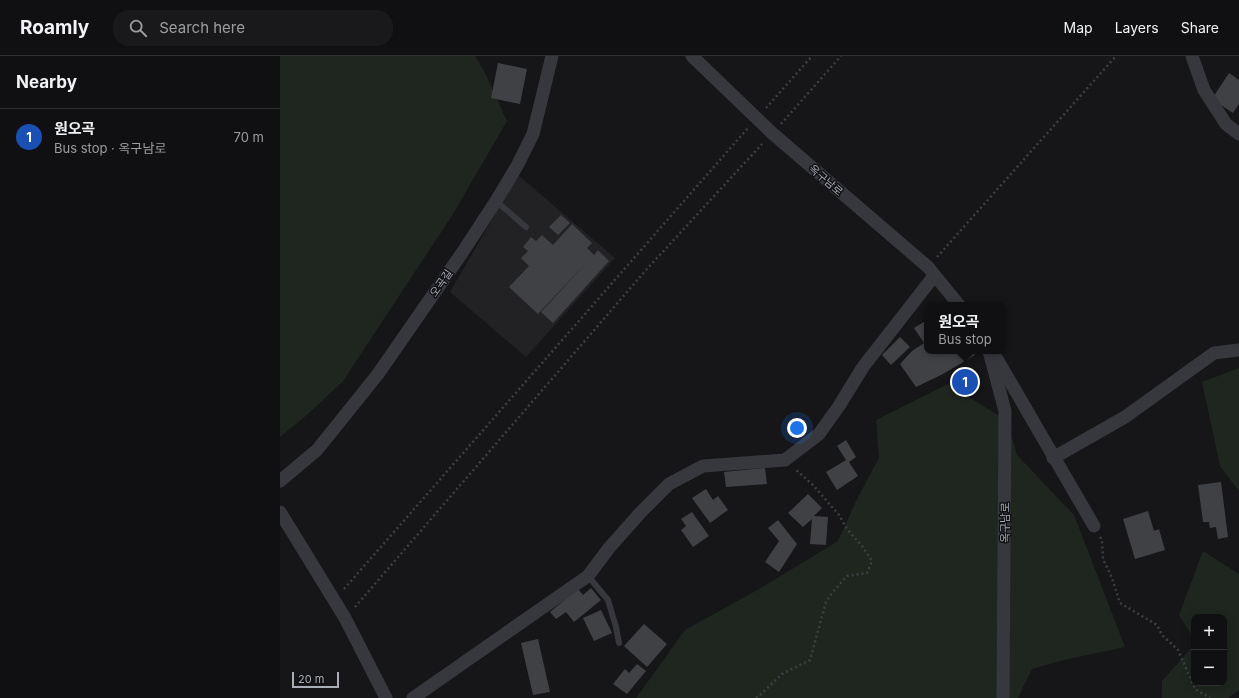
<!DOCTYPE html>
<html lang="en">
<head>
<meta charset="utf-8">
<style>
	body { margin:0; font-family:Inter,"Noto Sans KR",sans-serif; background:#19191b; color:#f1f3f6 }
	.controls { position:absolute; right:12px; bottom:12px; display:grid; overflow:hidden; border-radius:8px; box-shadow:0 2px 10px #0003 }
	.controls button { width:36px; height:36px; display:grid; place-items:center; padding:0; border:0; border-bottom:1px solid #303032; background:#101012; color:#f1f3f6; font:20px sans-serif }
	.scale { position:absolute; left:12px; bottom:10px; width:47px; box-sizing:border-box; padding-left:4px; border:2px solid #a8adb8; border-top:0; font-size:11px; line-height:14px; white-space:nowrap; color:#a8adb8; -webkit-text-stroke:3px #111113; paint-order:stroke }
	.you { position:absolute; left:517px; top:372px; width:14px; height:14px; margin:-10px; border:3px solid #fff; border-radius:50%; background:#1a73e8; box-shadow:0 0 0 6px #1a73e833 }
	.badge { display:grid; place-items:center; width:26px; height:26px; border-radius:50%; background:#f2b134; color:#fff; font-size:13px; font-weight:700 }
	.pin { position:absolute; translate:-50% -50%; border:2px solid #fff; box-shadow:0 1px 4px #0006 }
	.popup { position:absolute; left:644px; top:246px; width:82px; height:52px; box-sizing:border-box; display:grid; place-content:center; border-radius:8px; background:#101012; filter:drop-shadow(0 1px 3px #0005); font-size:13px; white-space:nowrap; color:#9c9d9f }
	.popup b { font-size:15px; color:#f1f3f6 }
	.popup::after { content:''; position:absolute; left:50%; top:100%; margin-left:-8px; border:8px solid transparent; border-top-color:#101012 }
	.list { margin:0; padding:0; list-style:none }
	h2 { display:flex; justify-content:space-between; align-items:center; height:52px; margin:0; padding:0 16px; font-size:17px }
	h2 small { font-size:13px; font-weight:400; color:#9c9d9f }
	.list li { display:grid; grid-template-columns:26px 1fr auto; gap:12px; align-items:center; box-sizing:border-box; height:56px; padding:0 16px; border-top:1px solid #303032 }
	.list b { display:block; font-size:15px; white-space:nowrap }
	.list p { margin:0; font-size:13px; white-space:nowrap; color:#9c9d9f }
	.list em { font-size:13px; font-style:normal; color:#9c9d9f }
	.icon { flex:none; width:22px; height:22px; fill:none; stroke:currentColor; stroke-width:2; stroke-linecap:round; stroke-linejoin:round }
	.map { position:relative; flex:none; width:959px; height:642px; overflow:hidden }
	header { display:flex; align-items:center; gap:24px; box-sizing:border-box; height:56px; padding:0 20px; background:#101012; border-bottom:1px solid #303032 }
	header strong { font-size:19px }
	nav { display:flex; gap:22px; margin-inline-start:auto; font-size:14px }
	.search { width:280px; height:36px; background:#19191b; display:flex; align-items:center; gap:10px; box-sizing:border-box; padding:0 14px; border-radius:16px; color:#9c9d9f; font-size:15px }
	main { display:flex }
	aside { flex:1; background:#101012 }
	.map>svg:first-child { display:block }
</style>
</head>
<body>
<header>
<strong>Roamly</strong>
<div class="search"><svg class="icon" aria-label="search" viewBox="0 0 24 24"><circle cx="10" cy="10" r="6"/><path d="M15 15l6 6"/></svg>Search here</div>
<nav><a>Map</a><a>Layers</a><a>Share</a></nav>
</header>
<main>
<aside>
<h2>Nearby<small></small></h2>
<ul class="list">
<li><span class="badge" style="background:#1a4fb4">1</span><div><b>원오곡</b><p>Bus stop · 옥구남로</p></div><em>70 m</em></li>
</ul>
</aside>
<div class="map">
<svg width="959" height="642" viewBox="0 0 959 642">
	<rect width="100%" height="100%" fill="#161618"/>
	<!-- built -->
	<polygon fill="#222225" points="238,119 335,202 246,301 170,236"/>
	<!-- green -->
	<g fill="#1e261f">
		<polygon points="0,0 195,0 204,15 227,65 173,158 63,325 28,358 0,381"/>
		<polygon points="959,312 959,435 940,410 922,326"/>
		<polygon points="668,328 727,365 737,399 794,459 845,591 784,604 752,613 738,642 356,642 405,574 479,533 558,485 578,441 599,402 596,364"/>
		<polygon points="923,495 959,518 959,634 948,642 882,642 882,625 914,589 914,627 944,627 944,561 914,561 914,583 899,559"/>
	</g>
	<!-- building -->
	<g fill="#404145">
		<polygon points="218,7 247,13 240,48 211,42"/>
		<polygon points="949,17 959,24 959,48 953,57 932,43"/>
		<polygon points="281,159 290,167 278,179 269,171"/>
		<polygon points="292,168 312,187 307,192 314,199 318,194 329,205 273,267 261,256 309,204 258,258 229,231 249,210 241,202 248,195 243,191 251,181 256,185 262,179 273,189"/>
		<polygon points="647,264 647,295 693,295 695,299 663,318 636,331 620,308 632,295 644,287 634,272"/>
		<polygon points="620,281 630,291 611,309 602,299"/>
		<polygon points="566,384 576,401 569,406 578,420 557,434 546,416 566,404 557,390"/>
		<polygon points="485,412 487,428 446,431 444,416"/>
		<polygon points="941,426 948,481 938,483 936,471 930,472 929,466 923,466 918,429"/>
		<polygon points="426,433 433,444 438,440 448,454 430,467 412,442"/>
		<polygon points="528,438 542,452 534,460 548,461 546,489 530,488 532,463 523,471 508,457"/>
		<polygon points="868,455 874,475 879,473 885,494 855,503 843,463"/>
		<polygon points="412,456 429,480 413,491 401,474 406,470 401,463"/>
		<polygon points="498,464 517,488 499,516 485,506 499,485 488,472"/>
		<polygon points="311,532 321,544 294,566 286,556 276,563 270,556 298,533 303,539"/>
		<polygon points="321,554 332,577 314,585 303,562"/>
		<polygon points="364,568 387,588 367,611 344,590"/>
		<polygon points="258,583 270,636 253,639 241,587"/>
		<polygon points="357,608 366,615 347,638 333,628 345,613 349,617"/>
	</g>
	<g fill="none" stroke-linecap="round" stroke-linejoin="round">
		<!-- path -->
		<g stroke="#3d3f44" stroke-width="2.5" stroke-dasharray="2 3" stroke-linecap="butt">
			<polyline points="486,52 532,0"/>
			<polyline points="501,68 561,0"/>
			<polyline points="657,201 836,0"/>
			<polyline points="820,481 822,484 823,503 832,522 840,547 877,569 882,579 898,594 915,633 930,642"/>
			<polyline points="64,533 468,72"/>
			<polyline points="75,551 366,214 482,88"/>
			<polyline points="476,642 480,639 502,618 530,604 546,546 552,537 567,520 587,517 592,505 582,490 567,473 559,459 533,429 515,413"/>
		</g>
		<!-- service -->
		<g stroke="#37383d" stroke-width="6">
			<polyline points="216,145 246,171"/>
			<polyline points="308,520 328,544 336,571 339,587"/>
		</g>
		<!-- minor -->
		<g stroke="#37383d" stroke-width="13">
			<polyline points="412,0 492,77 648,211 679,249"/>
			<polyline points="912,0 924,34 946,68 959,78"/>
			<polyline points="709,295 725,355 723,642"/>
			<polyline points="717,303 814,470"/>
			<polyline points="773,402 845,361 934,297 959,294"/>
			<polyline points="0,425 37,394 98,318 182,197 216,145 237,110 253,78 272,0"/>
			<polyline points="0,456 65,562 106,642"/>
			<polyline points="133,642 308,520 329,492 361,456 389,428 423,410 505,404 539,378 559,350 583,311 654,220"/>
		</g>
	</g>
	<g text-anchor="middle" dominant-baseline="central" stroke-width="3" stroke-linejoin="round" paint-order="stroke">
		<!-- street labels -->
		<g font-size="11" fill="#a8adb8" stroke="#111113">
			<text transform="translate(546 124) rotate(41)">옥구남로</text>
			<text transform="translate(161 227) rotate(-55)">오곡길</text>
			<text transform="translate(725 467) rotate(-90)">옥구남로</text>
		</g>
	</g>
</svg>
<div class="controls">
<button>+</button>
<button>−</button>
</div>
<div class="scale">20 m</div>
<div class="you"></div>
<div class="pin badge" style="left:685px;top:326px;background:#1a4fb4">1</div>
<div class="popup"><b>원오곡</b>Bus stop</div>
</div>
</main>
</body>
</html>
